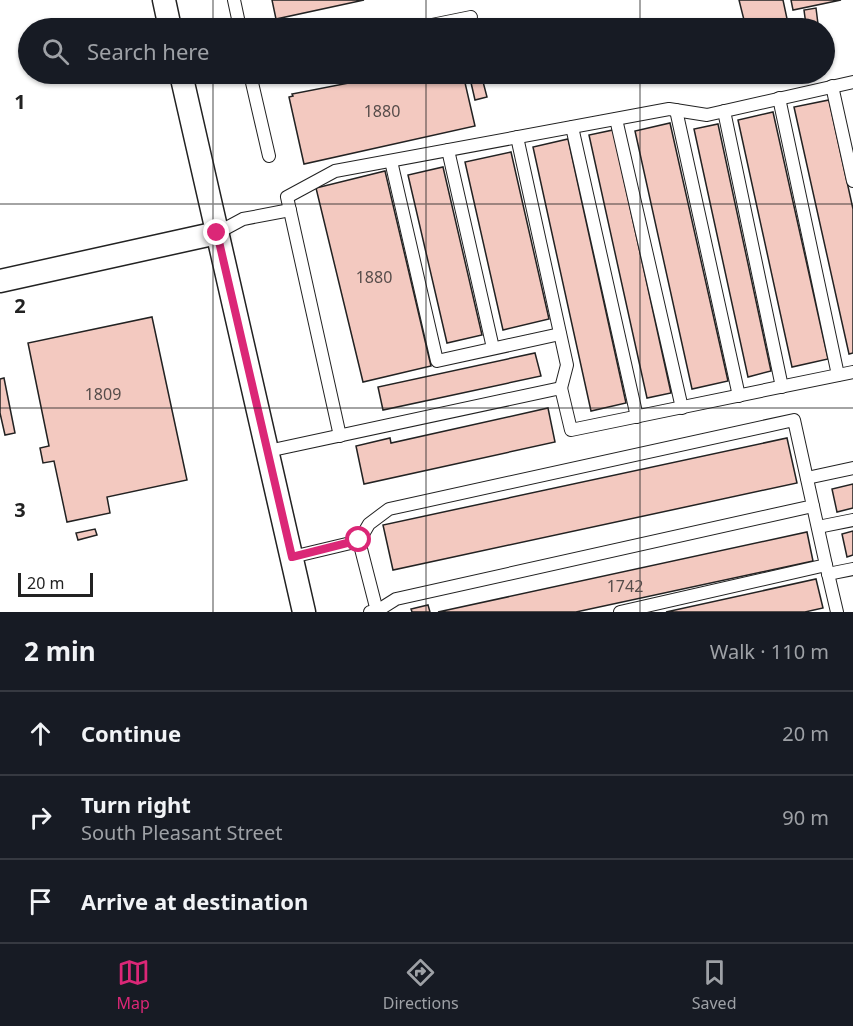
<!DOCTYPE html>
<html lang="en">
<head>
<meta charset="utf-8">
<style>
	body { margin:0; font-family:"Noto Sans",sans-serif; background:#242831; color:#f1f3f6 }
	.scale { position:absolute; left:18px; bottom:15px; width:75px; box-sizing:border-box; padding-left:6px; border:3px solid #222; border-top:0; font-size:16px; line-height:21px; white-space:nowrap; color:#222; -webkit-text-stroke:4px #fff; paint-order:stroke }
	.stop { position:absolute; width:18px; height:18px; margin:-14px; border:4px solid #db2777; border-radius:50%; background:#fff }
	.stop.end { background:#db2777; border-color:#fff; box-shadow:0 2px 6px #0008 }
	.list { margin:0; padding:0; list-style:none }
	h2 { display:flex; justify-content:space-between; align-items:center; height:78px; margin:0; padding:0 24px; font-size:26px }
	h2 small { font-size:20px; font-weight:400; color:#9ea1a6 }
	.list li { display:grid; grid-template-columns:39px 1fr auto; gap:18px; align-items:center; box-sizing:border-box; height:84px; padding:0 24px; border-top:2px solid #363941 }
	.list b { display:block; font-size:22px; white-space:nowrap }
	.list p { margin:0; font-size:20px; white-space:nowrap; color:#9ea1a6 }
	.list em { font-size:20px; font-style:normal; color:#9ea1a6 }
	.icon { flex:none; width:33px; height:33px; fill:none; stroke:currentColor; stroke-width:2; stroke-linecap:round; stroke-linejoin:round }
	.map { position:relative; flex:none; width:853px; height:612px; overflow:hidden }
	.search { position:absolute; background:#171b24; box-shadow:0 2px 4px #0004; left:18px; right:18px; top:18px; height:66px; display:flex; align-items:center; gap:15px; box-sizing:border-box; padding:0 21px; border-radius:33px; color:#9ea1a6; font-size:22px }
	.sheet { height:330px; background:#171b24 }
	nav { display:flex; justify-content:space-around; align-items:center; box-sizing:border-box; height:84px; border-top:2px solid #363941; background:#171b24; font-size:16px; color:#9ea1a6 }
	nav a { display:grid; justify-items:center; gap:3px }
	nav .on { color:#db2777 }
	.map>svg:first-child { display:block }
</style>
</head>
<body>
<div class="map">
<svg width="853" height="612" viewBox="0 0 853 612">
	<rect width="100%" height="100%" fill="#fff"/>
	<!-- building -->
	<g fill="#f3c9c0" stroke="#222" stroke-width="1.5">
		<polygon points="272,0 364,0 276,19"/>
		<polygon points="739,0 783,0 789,28 746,28"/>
		<polygon points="791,0 841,0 793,10"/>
		<polygon points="816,8 818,24 806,25 804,10"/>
		<polygon points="395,74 463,74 475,126 304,164 289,97 293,96 292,94"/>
		<polygon points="469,74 481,74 487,97 475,100"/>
		<polygon points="829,100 853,209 853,353 849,354 794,107"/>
		<polygon points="773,112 828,359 792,367 738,120"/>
		<polygon points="670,123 728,381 692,389 635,131"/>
		<polygon points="718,124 771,371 748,377 694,129"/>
		<polygon points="613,130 671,393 647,398 589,135"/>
		<polygon points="568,139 626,403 591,411 533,147"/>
		<polygon points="511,152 549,319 503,330 465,162"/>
		<polygon points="443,167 482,335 447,343 408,175"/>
		<polygon points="385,171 431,366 363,382 316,188"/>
		<polygon points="152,317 187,480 107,497 110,513 67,522 54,461 43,463 40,448 49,446 28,343"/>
		<polygon points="535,353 541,376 383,410 378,387"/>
		<polygon points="4,378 15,433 5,435 0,413 0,379"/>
		<polygon points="548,408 555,442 364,484 356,446 390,438 391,443"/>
		<polygon points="787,438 797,483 393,570 383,525"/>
		<polygon points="853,484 853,508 837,512 832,489"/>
		<polygon points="95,529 97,535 78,540 76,533"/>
		<polygon points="853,531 853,555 847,557 842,534"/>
		<polygon points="807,532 813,561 576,612 438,612"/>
		<polygon points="816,579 823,608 805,612 666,612"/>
		<polygon points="428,605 430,612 412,612 411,609"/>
	</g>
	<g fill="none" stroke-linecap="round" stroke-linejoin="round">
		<defs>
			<g id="lane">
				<polyline points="234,0 240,28"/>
				<polyline points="417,28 471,17"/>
				<polyline points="250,74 269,156"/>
				<polyline points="182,79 207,74"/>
				<polyline points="832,86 853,181"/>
				<polyline points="779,98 838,375"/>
				<polyline points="676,110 739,396"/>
				<polyline points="724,111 782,387"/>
				<polyline points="616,119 682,408"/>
				<polyline points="572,127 637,417"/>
				<polyline points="517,137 567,365 561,388"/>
				<polyline points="448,150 493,348"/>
				<polyline points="391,161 437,361 560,334"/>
				<polyline points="217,233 243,219 290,210"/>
				<polyline points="340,436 287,197 335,171 669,109 707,115 853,82"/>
				<polyline points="268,451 561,388 571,430 853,372"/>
				<polyline points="807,478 853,468"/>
				<polyline points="818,527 853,520"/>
				<polyline points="359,541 377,611"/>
				<polyline points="292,557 359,541 369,524 389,509 794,420 813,506 396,599 377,611 370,612"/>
				<polyline points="826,565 837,612"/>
				<polyline points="828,574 853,569"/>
				<polyline points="620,612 826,565 813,506"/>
			</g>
			<g id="street">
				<polyline points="164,0 170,28"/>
				<polyline points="181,74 304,612"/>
				<polyline points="0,281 217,233"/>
			</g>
		</defs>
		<!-- lane casing -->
		<use href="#lane" stroke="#222" stroke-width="14"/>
		<!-- street casing -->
		<use href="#street" stroke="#222" stroke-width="25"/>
		<!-- lane -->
		<use href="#lane" stroke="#fff" stroke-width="12"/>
		<!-- street -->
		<use href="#street" stroke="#fff" stroke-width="22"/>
	</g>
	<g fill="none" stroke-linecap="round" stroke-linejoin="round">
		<!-- route -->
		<polyline stroke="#db2777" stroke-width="8" points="217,233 292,557 359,540"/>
	</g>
	<!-- grid -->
	<path fill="none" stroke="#222" stroke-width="1.5" stroke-opacity="0.55" d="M213 0V28M426 0V28M640 0V28M213 74V612M426 74V612M640 74V612M0 204H853M0 408H853"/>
	<g text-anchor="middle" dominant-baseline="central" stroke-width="4.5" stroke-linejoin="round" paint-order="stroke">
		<!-- number labels -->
		<g font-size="16" fill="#564c4a">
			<text x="382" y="111">1880</text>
			<text x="374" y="277">1880</text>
			<text x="103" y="394">1809</text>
			<text x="625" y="586">1742</text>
		</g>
	</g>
	<g font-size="20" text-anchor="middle" font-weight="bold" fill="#222" stroke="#fff" stroke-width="4.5" stroke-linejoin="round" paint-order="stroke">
		<text x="20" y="109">1</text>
		<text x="20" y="313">2</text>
		<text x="20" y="517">3</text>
	</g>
</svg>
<div class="scale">20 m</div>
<div class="stop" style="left:359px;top:540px"></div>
<div class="stop end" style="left:217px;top:233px"></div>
<div class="search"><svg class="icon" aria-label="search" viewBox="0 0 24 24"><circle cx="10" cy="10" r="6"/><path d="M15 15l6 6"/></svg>Search here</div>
</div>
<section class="sheet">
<h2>2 min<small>Walk · 110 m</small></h2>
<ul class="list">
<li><svg class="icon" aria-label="ahead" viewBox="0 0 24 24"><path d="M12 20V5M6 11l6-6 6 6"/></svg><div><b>Continue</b></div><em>20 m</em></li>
<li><svg class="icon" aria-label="right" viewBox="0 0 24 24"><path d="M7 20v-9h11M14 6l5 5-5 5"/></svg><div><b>Turn right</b><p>South Pleasant Street</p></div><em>90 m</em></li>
<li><svg class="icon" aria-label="arrive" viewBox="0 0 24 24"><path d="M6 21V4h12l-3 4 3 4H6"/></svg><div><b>Arrive at destination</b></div></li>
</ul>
</section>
<nav>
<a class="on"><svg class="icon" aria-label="map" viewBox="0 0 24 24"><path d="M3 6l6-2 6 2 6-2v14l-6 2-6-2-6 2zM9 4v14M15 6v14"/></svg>Map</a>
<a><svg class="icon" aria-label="directions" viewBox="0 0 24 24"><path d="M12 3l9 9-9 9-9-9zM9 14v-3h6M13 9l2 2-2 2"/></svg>Directions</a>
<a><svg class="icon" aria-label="saved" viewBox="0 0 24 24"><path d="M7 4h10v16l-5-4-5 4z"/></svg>Saved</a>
</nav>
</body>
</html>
